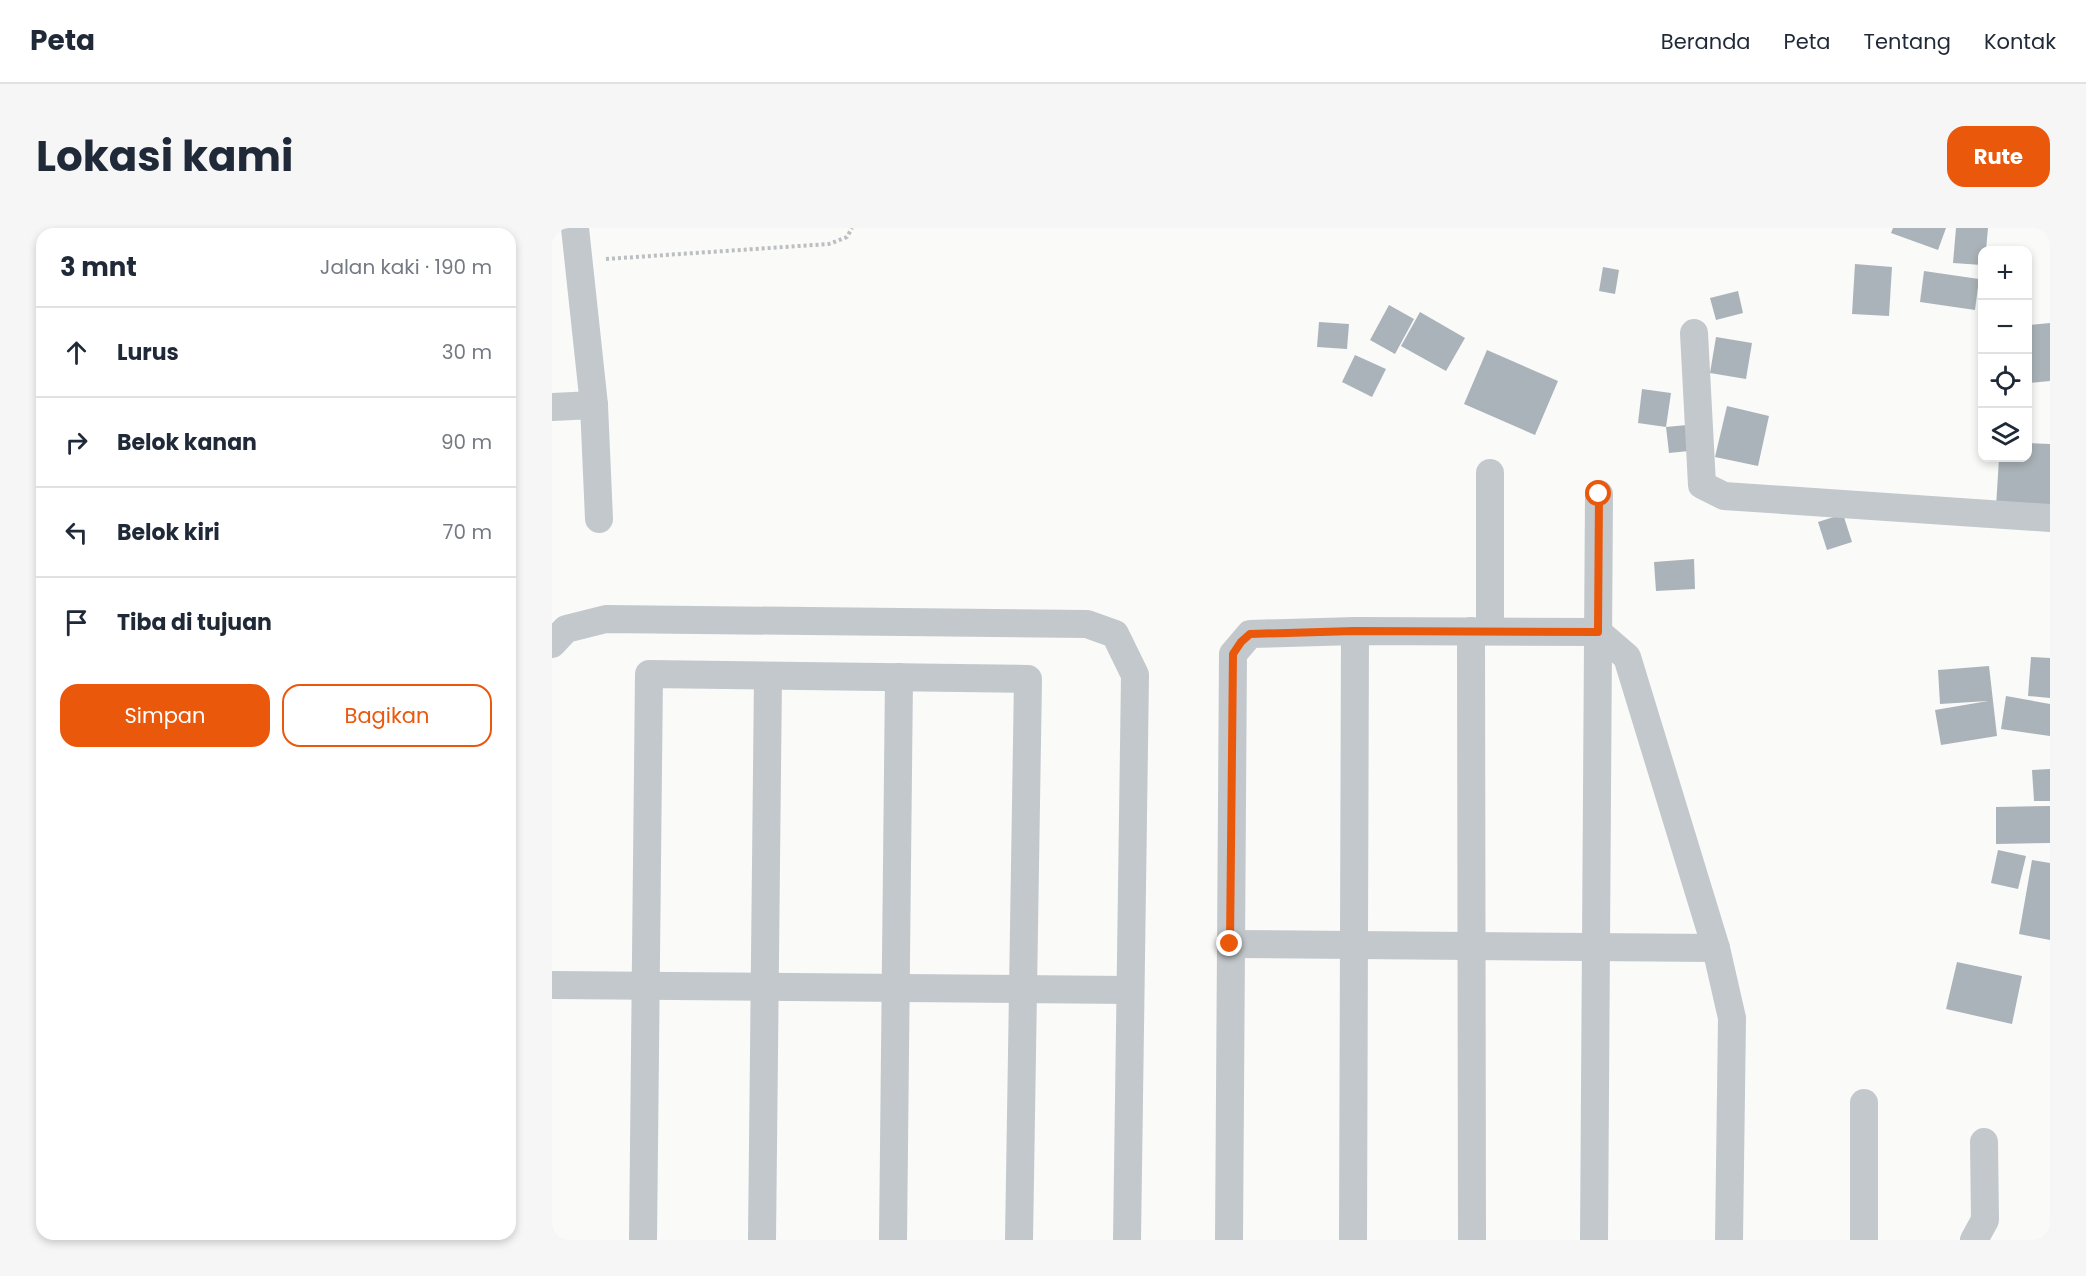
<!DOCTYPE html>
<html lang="id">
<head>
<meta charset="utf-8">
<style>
	body { margin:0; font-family:Poppins,sans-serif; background:#f6f6f7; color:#1f2937 }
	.controls { position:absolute; right:18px; top:18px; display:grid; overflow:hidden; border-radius:12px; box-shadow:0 3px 9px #0003 }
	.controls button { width:54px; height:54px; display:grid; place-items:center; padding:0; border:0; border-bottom:2px solid #e0e1e3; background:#fff; color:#1f2937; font:30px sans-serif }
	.stop { position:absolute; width:18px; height:18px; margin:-14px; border:4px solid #ea580c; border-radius:50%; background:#fff }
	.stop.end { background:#ea580c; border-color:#fff; box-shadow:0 2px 6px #0008 }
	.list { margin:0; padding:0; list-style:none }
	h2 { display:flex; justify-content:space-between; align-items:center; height:78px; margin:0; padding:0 24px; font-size:26px }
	h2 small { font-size:20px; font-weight:400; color:#747a83 }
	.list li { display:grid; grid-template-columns:39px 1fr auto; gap:18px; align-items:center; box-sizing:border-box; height:90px; padding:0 24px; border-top:2px solid #e0e1e3 }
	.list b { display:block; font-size:22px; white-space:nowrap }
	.list em { font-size:20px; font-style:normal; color:#747a83 }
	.actions { display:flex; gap:12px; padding:18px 24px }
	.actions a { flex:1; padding:14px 0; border:2px solid #ea580c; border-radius:18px; text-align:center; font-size:21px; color:#ea580c }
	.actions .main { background:#ea580c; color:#fff }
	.icon { flex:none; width:33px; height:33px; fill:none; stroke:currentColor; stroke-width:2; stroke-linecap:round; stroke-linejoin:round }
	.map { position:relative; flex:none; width:1498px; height:1012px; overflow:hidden; border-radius:18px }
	header { display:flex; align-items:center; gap:36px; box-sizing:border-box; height:84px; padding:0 30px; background:#fff; border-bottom:2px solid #e0e1e3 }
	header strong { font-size:28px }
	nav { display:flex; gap:33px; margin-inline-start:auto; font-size:21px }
	.intro { display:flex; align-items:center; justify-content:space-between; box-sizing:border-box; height:144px; padding:0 36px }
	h1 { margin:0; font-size:42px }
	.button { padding:15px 27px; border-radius:18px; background:#ea580c; color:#fff; font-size:21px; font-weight:700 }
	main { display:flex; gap:36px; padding:0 36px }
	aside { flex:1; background:#fff; border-radius:18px; box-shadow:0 3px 9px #0003 }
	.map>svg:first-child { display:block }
</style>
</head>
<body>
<header>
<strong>Peta</strong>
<nav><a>Beranda</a><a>Peta</a><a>Tentang</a><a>Kontak</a></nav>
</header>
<div class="intro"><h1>Lokasi kami</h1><a class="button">Rute</a></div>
<main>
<aside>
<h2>3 mnt<small>Jalan kaki · 190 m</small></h2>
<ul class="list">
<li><svg class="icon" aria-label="ahead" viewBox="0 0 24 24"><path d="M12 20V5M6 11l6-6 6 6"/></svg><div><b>Lurus</b></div><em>30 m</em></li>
<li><svg class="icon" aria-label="right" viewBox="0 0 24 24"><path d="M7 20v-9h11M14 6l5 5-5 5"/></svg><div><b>Belok kanan</b></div><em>90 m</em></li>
<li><svg class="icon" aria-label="left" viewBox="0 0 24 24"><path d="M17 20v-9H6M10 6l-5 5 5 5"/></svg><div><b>Belok kiri</b></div><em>70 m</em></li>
<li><svg class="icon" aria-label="arrive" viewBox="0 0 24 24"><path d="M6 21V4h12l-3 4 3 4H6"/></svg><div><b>Tiba di tujuan</b></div></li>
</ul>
<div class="actions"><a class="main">Simpan</a><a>Bagikan</a></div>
</aside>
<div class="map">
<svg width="1498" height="1012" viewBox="0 0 1498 1012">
	<rect width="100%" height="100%" fill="#fafaf8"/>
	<!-- building -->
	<g fill="#aab3b9">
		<polygon points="1341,0 1394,0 1386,22 1339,5"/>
		<polygon points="1404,0 1436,0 1434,22 1430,22 1430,37 1401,35"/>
		<polygon points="1303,36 1340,39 1337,88 1300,86"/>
		<polygon points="1051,39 1067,42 1063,66 1047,63"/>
		<polygon points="1372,43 1427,51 1423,82 1368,74"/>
		<polygon points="1186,63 1191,85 1164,92 1158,70"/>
		<polygon points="837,77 862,91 843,126 818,112"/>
		<polygon points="868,84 913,110 894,143 849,118"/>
		<polygon points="767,94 797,96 795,121 765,119"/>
		<polygon points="1498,95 1498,153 1476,155 1476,97"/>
		<polygon points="1164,109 1200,115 1194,151 1158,145"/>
		<polygon points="935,122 1006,153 983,207 912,176"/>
		<polygon points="803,127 834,141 820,169 790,154"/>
		<polygon points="1090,161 1119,165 1114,199 1086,195"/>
		<polygon points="1175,178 1217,188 1206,238 1163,229"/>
		<polygon points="1135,197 1137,223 1117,225 1114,199"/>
		<polygon points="1476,215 1498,216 1498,281 1444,279 1447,230 1476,230"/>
		<polygon points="1291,286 1300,314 1275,322 1266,294"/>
		<polygon points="1142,331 1143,361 1104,363 1102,334"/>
		<polygon points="1479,429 1498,430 1498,470 1476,468"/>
		<polygon points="1437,438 1445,508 1389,517 1383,482 1436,473 1388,476 1386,442"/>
		<polygon points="1454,468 1498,476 1498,508 1449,501"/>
		<polygon points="1498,541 1498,573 1482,573 1480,542"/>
		<polygon points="1498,578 1498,615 1444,616 1444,579"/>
		<polygon points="1446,622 1474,628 1466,661 1439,655"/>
		<polygon points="1480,632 1498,635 1498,712 1467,706"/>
		<polygon points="1405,734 1470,748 1460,796 1394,781"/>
	</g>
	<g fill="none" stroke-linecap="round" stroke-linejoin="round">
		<!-- path -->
		<polyline stroke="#bbbfc2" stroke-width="4" stroke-dasharray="3 3" stroke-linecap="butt" points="54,31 277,16 295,9 300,0"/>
		<!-- minor -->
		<g stroke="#c3c8cc" stroke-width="28">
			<polyline points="23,0 42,177 47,291"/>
			<polyline points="1142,105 1150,257 1172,268 1498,290"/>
			<polyline points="0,179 42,177"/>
			<polyline points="938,245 938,403"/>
			<polyline points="919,403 920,1012"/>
			<polyline points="0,416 14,401 54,391 535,396 563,406 583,447 575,1012"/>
			<polyline points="678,716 1164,720"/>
			<polyline points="0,757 577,762"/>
			<polyline points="91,1012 97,446 476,451 467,1012"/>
			<polyline points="210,1012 216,448"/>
			<polyline points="341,1012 347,449"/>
			<polyline points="677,1012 681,426 698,406 803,403 1046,404 1075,429 1164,720 1180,790 1177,1012"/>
			<polyline points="801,1012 803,403"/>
			<polyline points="1042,1012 1047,266"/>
			<polyline points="1312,1012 1312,875"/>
			<polyline points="1422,1012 1433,992 1432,914"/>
		</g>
	</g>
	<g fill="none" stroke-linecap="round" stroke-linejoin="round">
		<!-- route -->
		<polyline stroke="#ea580c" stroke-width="8" points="678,716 681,426 689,414 698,406 802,403 1046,404 1047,266"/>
	</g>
</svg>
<div class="controls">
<button>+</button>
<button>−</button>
<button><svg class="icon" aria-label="locate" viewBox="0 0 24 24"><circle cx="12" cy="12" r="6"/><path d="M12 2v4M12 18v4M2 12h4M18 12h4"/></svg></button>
<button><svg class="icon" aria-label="layers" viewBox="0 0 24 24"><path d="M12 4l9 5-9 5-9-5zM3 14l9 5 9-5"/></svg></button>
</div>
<div class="stop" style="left:1047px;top:266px"></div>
<div class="stop end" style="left:678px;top:716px"></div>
</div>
</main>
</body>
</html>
